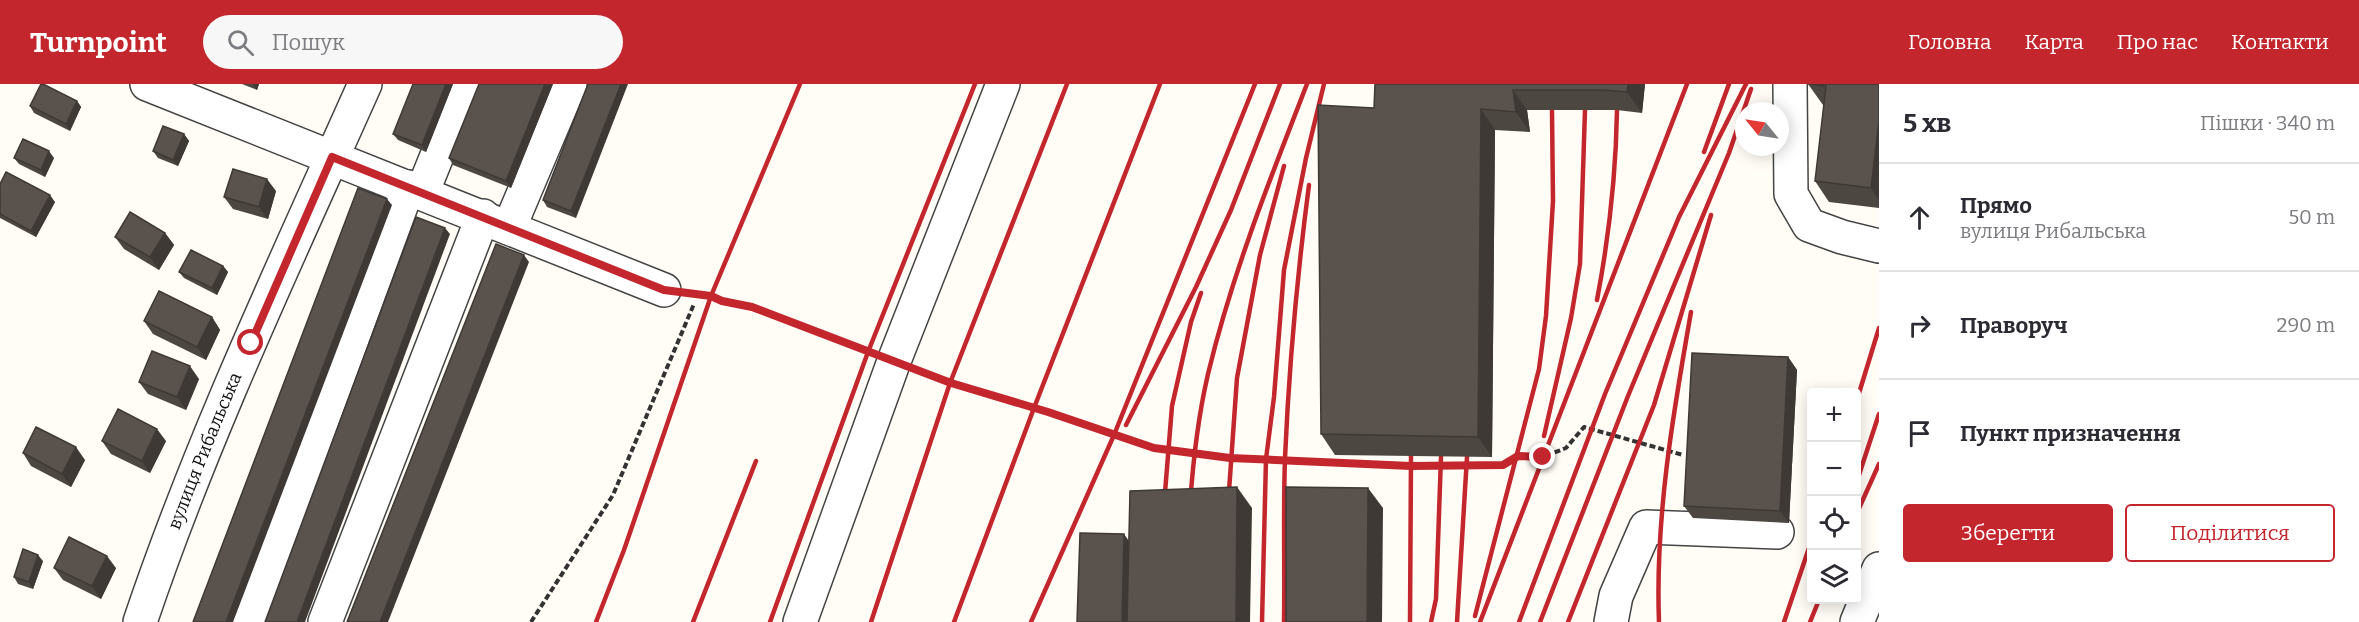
<!DOCTYPE html>
<html lang="uk">
<head>
<meta charset="utf-8">
<style>
	body { margin:0; font-family:Bitter,serif; background:#f7f7f7; color:#2b2b33 }
	.controls { position:absolute; right:18px; bottom:18px; display:grid; overflow:hidden; border-radius:6px; box-shadow:0 3px 15px #0003 }
	.controls button { width:54px; height:54px; display:grid; place-items:center; padding:0; border:0; border-bottom:2px solid #e1e1e2; background:#fff; color:#2b2b33; font:30px sans-serif }
	.compass { position:absolute; left:1735px; top:18px; width:54px; height:54px; border-radius:50%; background:#fff; box-shadow:0 3px 15px #0003; rotate:300deg }
	.stop { position:absolute; width:18px; height:18px; margin:-14px; border:4px solid #c4262e; border-radius:50%; background:#fff }
	.stop.end { background:#c4262e; border-color:#fff; box-shadow:0 2px 6px #0008 }
	.list { margin:0; padding:0; list-style:none }
	h2 { display:flex; justify-content:space-between; align-items:center; height:78px; margin:0; padding:0 24px; font-size:26px }
	h2 small { font-size:20px; font-weight:400; color:#7c7c81 }
	.list li { display:grid; grid-template-columns:39px 1fr auto; gap:18px; align-items:center; box-sizing:border-box; height:108px; padding:0 24px; border-top:2px solid #e1e1e2 }
	.list b { display:block; font-size:22px; white-space:nowrap }
	.list p { margin:0; font-size:20px; white-space:nowrap; color:#7c7c81 }
	.list em { font-size:20px; font-style:normal; color:#7c7c81 }
	.actions { display:flex; gap:12px; padding:18px 24px }
	.actions a { flex:1; padding:14px 0; border:2px solid #c4262e; border-radius:6px; text-align:center; font-size:21px; color:#c4262e }
	.actions .main { background:#c4262e; color:#fff }
	.icon { flex:none; width:33px; height:33px; fill:none; stroke:currentColor; stroke-width:2; stroke-linecap:round; stroke-linejoin:round }
	.map { position:relative; flex:none; width:1879px; height:538px; overflow:hidden }
	header { display:flex; align-items:center; gap:36px; box-sizing:border-box; height:84px; padding:0 30px; background:#c4262e; color:#fff }
	header strong { font-size:28px }
	nav { display:flex; gap:33px; margin-inline-start:auto; font-size:21px }
	.search { width:420px; height:54px; background:#f7f7f7; display:flex; align-items:center; gap:15px; box-sizing:border-box; padding:0 21px; border-radius:33px; color:#7c7c81; font-size:22px }
	main { display:flex }
	aside { flex:1; background:#fff }
	.map>svg:first-child { display:block }
</style>
</head>
<body>
<header>
<strong>Turnpoint</strong>
<div class="search"><svg class="icon" aria-label="search" viewBox="0 0 24 24"><circle cx="10" cy="10" r="6"/><path d="M15 15l6 6"/></svg>Пошук</div>
<nav><a>Головна</a><a>Карта</a><a>Про нас</a><a>Контакти</a></nav>
</header>
<main>
<div class="map">
<svg width="1879" height="538" viewBox="0 0 1879 538">
	<rect width="100%" height="100%" fill="#fffdf5"/>
	<g fill="none" stroke-linecap="round" stroke-linejoin="round">
		<defs>
			<g id="minor">
				<polyline points="147,0 664,206"/>
				<polyline points="1790,0 1791,110 1809,141 1842,153 1879,162"/>
				<polyline points="422,109 466,0"/>
				<polyline points="509,144 570,0"/>
				<path id="s1" d="M140 538C202 354 286 177 365 0"/>
				<polyline points="248,538 408,103"/>
				<polyline points="325,538 483,132"/>
				<polyline points="800,538 894,277 1003,0"/>
				<polyline points="1611,538 1616,512 1646,443 1777,448"/>
				<polyline points="1857,538 1879,485"/>
			</g>
		</defs>
		<!-- minor casing -->
		<use href="#minor" stroke="#444" stroke-width="36"/>
		<!-- path -->
		<g stroke="#333" stroke-width="4" stroke-dasharray="6 3" stroke-linecap="butt">
			<polyline points="694,210 711,212 722,217 752,223 866,267"/>
			<polyline points="923,288 1154,364 1230,374 1411,382 1503,381 1518,372 1543,373 1566,364 1584,343 1683,371"/>
			<polyline points="531,538 613,411 694,220"/>
		</g>
		<!-- minor -->
		<use href="#minor" stroke="#fff" stroke-width="33"/>
		<!-- rail -->
		<g stroke="#c4262e" stroke-width="4.5">
			<polyline points="1704,68 1729,0"/>
			<path d="M1597 216C1609 153 1616 90 1617 26"/>
			<polyline points="1856,319 1879,244"/>
			<polyline points="1126,341 1196,203 1231,126 1280,0"/>
			<polyline points="1544,352 1571,234 1580,180 1585,26"/>
			<polyline points="1856,400 1879,330"/>
			<polyline points="1164,421 1172,322 1191,238 1201,209"/>
			<path d="M1190 421C1193 377 1198 333 1208 290 1232 190 1270 95 1307 0"/>
			<polyline points="1228,421 1237,294 1260,171 1284,82"/>
			<polyline points="1856,431 1879,380"/>
			<polyline points="1475,532 1539,285 1546,232 1553,117 1552,27"/>
			<polyline points="596,538 624,466 711,212 800,0"/>
			<polyline points="693,538 756,377"/>
			<polyline points="770,538 868,268 975,0"/>
			<polyline points="871,538 950,299 1067,0"/>
			<polyline points="954,538 1034,324 1160,0"/>
			<polyline points="1031,538 1114,351 1255,0"/>
			<polyline points="1262,538 1266,375 1274,313 1284,186 1306,74 1324,0"/>
			<path d="M1284 538C1285 483 1283 428 1285 374 1289 283 1297 192 1309 101"/>
			<polyline points="1410,538 1411,372"/>
			<polyline points="1431,538 1436,515 1441,373"/>
			<polyline points="1457,538 1467,373"/>
			<polyline points="1480,538 1687,0"/>
			<polyline points="1519,538 1605,310 1679,133 1746,0"/>
			<polyline points="1540,538 1628,312 1729,69 1751,5"/>
			<polyline points="1568,538 1654,321 1711,131"/>
			<path d="M1659 538C1655 434 1673 330 1691 228"/>
			<polyline points="1784,538 1812,455"/>
			<polyline points="1810,538 1819,516"/>
		</g>
	</g>
	<!-- wall -->
	<g fill="#4d4742">
		<polygon points="242,0 259,0 257,6"/>
		<polygon points="413,0 453,0 426,68 398,56 393,50"/>
		<polygon points="479,0 553,0 511,104 453,81 449,74"/>
		<polygon points="588,0 576,134 547,123 543,116"/>
		<polygon points="1375,0 1645,0 1642,29 1617,26 1527,26 1530,48 1495,46 1492,373 1335,371 1321,350 1374,24"/>
		<polygon points="1808,0 1879,0 1879,124 1829,118 1815,97 1824,21 1823,21"/>
		<polygon points="77,17 81,23 70,47 34,29 30,22"/>
		<polygon points="184,50 189,57 178,82 158,74 153,67"/>
		<polygon points="14,74 54,74 45,93 19,80"/>
		<polygon points="0,100 55,118 36,153 0,134"/>
		<polygon points="276,107 268,135 233,125 224,113"/>
		<polygon points="165,149 174,161 159,186 124,165 115,153"/>
		<polygon points="223,182 228,188 217,211 184,194 179,188"/>
		<polygon points="212,233 220,246 206,276 153,250 144,237"/>
		<polygon points="1788,273 1797,286 1789,439 1693,434 1684,422"/>
		<polygon points="199,295 186,326 148,310 139,298"/>
		<polygon points="102,357 166,357 150,389 111,370"/>
		<polygon points="23,369 85,376 71,403 31,382"/>
		<polygon points="43,477 33,505 18,500 14,493"/>
		<polygon points="54,484 116,484 101,515 63,496"/>
	</g>
	<!-- shaded-wall -->
	<g fill="#3f3936">
		<polygon points="253,0 259,0 257,6"/>
		<polygon points="446,0 453,0 426,68 422,61"/>
		<polygon points="545,0 553,0 511,104 506,97"/>
		<polygon points="621,0 628,0 576,134 571,127"/>
		<polygon points="1628,0 1645,0 1642,29 1627,8"/>
		<polygon points="1513,6 1527,26 1530,48 1516,28"/>
		<polygon points="77,17 81,23 70,47 66,40"/>
		<polygon points="1481,25 1495,46 1492,373 1478,353"/>
		<polygon points="1879,37 1879,116 1871,104"/>
		<polygon points="184,50 189,57 178,82 173,76"/>
		<polygon points="49,67 54,74 45,93 41,86"/>
		<polygon points="267,95 276,107 268,135 259,123"/>
		<polygon points="50,111 55,118 36,153 31,147"/>
		<polygon points="387,115 392,121 233,538 226,538"/>
		<polygon points="445,144 450,150 305,538 297,538"/>
		<polygon points="165,149 174,161 159,186 150,173"/>
		<polygon points="524,171 529,178 388,538 380,538"/>
		<polygon points="223,182 228,188 217,211 212,204"/>
		<polygon points="212,233 220,246 206,276 197,263"/>
		<polygon points="1788,273 1797,286 1789,439 1780,427"/>
		<polygon points="190,282 199,295 186,326 177,313"/>
		<polygon points="157,345 166,357 150,389 142,377"/>
		<polygon points="76,363 85,376 71,403 62,390"/>
		<polygon points="1237,403 1252,424 1250,538 1236,538"/>
		<polygon points="1368,404 1383,424 1382,538 1367,538"/>
		<polygon points="1124,450 1138,470 1136,538 1122,538"/>
		<polygon points="38,471 43,477 33,505 29,498"/>
		<polygon points="107,472 116,484 101,515 92,502"/>
	</g>
	<!-- building -->
	<g fill="#5a524d" stroke="#3f3936" stroke-width="1.5">
		<polygon points="41,0 43,0 77,17 66,40 30,22"/>
		<polygon points="413,0 446,0 422,61 393,50"/>
		<polygon points="479,0 545,0 506,97 449,74"/>
		<polygon points="588,0 621,0 571,127 543,116"/>
		<polygon points="1375,0 1628,0 1627,8 1603,6 1513,6 1516,28 1481,25 1478,353 1321,350 1318,21 1374,24"/>
		<polygon points="1808,0 1879,0 1879,37 1871,104 1815,97 1826,2"/>
		<polygon points="163,42 184,50 173,76 153,67"/>
		<polygon points="23,55 49,67 41,86 14,74"/>
		<polygon points="233,85 267,95 259,123 224,113"/>
		<polygon points="6,88 50,111 31,147 0,130 0,100"/>
		<polygon points="358,104 387,115 226,538 193,538"/>
		<polygon points="130,128 165,149 150,173 115,153"/>
		<polygon points="416,133 445,144 297,538 265,538"/>
		<polygon points="496,160 524,171 380,538 347,538"/>
		<polygon points="191,166 223,182 212,204 179,188"/>
		<polygon points="159,207 212,233 197,263 144,237"/>
		<polygon points="152,267 190,282 177,313 139,298"/>
		<polygon points="1692,269 1788,273 1780,427 1684,422"/>
		<polygon points="118,325 157,345 142,377 102,357"/>
		<polygon points="36,343 76,363 62,390 23,369"/>
		<polygon points="1237,403 1236,538 1127,538 1130,407"/>
		<polygon points="1286,403 1368,404 1367,538 1286,538"/>
		<polygon points="1080,449 1124,450 1122,538 1077,538"/>
		<polygon points="69,453 107,472 92,502 54,484"/>
		<polygon points="23,465 38,471 29,498 14,493"/>
	</g>
	<g fill="none" stroke-linecap="round" stroke-linejoin="round">
		<!-- route -->
		<polyline stroke="#c4262e" stroke-width="8" points="251,259 332,73 664,206 711,212 722,217 752,223 951,299 1048,328 1154,364 1230,374 1411,382 1503,381 1518,372 1543,373"/>
	</g>
	<g text-anchor="middle" dominant-baseline="central" stroke-width="6" stroke-linejoin="round" paint-order="stroke">
		<!-- street labels -->
		<g font-size="18" fill="#111" stroke="#fff">
			<text stroke="none"><textPath href="#s1" startOffset="183">вулиця Рибальська</textPath></text>
		</g>
	</g>
</svg>
<div class="controls">
<button>+</button>
<button>−</button>
<button><svg class="icon" aria-label="locate" viewBox="0 0 24 24"><circle cx="12" cy="12" r="6"/><path d="M12 2v4M12 18v4M2 12h4M18 12h4"/></svg></button>
<button><svg class="icon" aria-label="layers" viewBox="0 0 24 24"><path d="M12 4l9 5-9 5-9-5zM3 14l9 5 9-5"/></svg></button>
</div>
<svg class="compass" viewBox="-18 -18 36 36"><path d="M0-13l5 13h-10z" fill="#e53935"/><path d="M0 13l5-13h-10z" fill="#7c7c81"/></svg>
<div class="stop" style="left:251px;top:259px"></div>
<div class="stop end" style="left:1543px;top:373px"></div>
</div>
<aside>
<h2>5 хв<small>Пішки · 340 m</small></h2>
<ul class="list">
<li><svg class="icon" aria-label="ahead" viewBox="0 0 24 24"><path d="M12 20V5M6 11l6-6 6 6"/></svg><div><b>Прямо</b><p>вулиця Рибальська</p></div><em>50 m</em></li>
<li><svg class="icon" aria-label="right" viewBox="0 0 24 24"><path d="M7 20v-9h11M14 6l5 5-5 5"/></svg><div><b>Праворуч</b></div><em>290 m</em></li>
<li><svg class="icon" aria-label="arrive" viewBox="0 0 24 24"><path d="M6 21V4h12l-3 4 3 4H6"/></svg><div><b>Пункт призначення</b></div></li>
</ul>
<div class="actions"><a class="main">Зберегти</a><a>Поділитися</a></div>
</aside>
</main>
</body>
</html>
